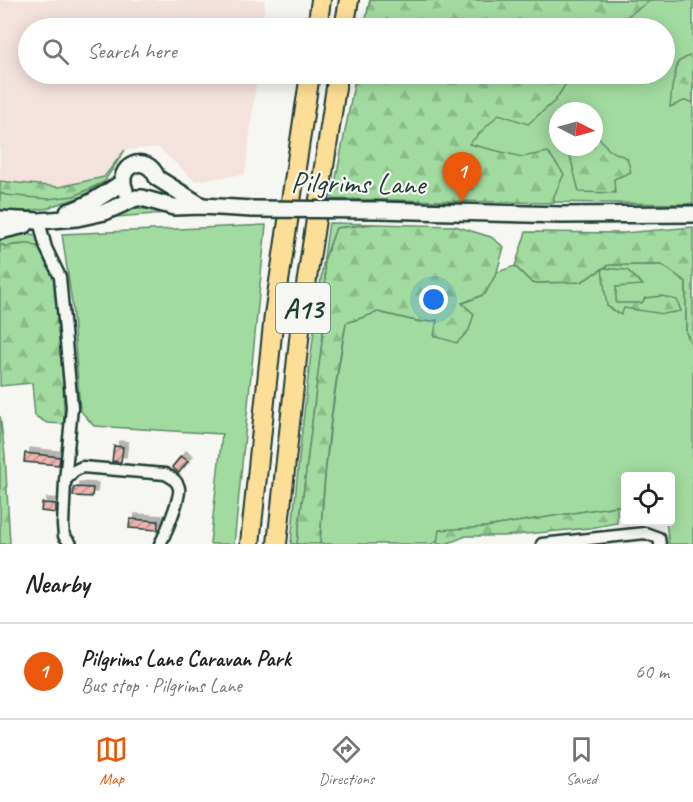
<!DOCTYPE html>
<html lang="en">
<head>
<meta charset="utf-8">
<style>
	body { margin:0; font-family:Caveat,sans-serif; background:#f2f2f2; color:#222 }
	.controls { position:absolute; right:18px; bottom:18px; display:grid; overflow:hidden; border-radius:6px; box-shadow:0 3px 15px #0003 }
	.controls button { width:54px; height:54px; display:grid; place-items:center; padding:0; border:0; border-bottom:2px solid #e0e0e0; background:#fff; color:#222; font:30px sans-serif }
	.compass { position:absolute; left:549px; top:102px; width:54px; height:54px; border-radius:50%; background:#fff; box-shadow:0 3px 15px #0003; rotate:96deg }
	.you { position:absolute; left:434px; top:300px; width:21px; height:21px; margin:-15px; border:4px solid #fff; border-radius:50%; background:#1a73e8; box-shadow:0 0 0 9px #1a73e833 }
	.badge { display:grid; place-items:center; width:39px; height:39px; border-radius:50%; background:#ea580c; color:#fff; font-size:20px; font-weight:700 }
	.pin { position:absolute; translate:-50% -50px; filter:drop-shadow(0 2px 3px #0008) }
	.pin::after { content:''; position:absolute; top:32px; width:21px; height:18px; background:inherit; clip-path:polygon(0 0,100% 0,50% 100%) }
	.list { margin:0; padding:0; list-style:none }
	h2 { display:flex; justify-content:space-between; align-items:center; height:78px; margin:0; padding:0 24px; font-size:26px }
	h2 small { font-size:20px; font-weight:400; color:#767676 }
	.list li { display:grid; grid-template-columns:39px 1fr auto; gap:18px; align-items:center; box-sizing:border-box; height:96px; padding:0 24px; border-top:2px solid #e0e0e0 }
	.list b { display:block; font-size:22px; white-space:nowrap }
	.list p { margin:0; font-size:20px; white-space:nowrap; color:#767676 }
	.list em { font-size:20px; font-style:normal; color:#767676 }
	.icon { flex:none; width:33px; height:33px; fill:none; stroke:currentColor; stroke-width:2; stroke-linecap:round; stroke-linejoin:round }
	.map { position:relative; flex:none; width:693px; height:544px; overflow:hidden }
	.search { position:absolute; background:#fff; box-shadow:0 3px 15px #0003; left:18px; right:18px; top:18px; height:66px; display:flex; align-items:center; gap:15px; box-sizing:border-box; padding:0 21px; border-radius:33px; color:#767676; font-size:22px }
	.sheet { height:174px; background:#fff }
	nav { display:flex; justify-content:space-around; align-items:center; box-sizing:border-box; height:84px; border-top:2px solid #e0e0e0; background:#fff; font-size:16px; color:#767676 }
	nav a { display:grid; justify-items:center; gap:3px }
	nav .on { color:#ea580c }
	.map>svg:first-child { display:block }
</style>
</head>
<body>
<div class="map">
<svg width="693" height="544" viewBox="0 0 693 544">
	<defs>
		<pattern id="forest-firs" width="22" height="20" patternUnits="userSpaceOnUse" patternTransform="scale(1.5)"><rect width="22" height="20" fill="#a2dba0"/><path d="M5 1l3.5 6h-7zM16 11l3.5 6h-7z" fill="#8bbd8a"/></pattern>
		<pattern id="building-hatch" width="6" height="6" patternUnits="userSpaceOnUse" patternTransform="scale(1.5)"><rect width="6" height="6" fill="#f0b5b0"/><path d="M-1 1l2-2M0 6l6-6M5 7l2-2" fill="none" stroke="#c29490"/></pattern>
		<filter id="shadow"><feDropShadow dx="5" dy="-5" stdDeviation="0" flood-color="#0004"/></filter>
	</defs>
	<rect width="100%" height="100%" fill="#f6f6f2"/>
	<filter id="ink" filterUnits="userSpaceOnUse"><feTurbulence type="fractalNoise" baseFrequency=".0167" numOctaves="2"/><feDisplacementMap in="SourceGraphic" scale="12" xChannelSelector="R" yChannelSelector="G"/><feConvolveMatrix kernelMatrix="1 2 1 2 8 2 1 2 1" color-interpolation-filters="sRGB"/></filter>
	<g filter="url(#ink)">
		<!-- built -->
		<polygon fill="#f4e2de" points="0,0 265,0 262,28 28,28 28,74 257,74 245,174 195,181 158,147 125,150 104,177 59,187 0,181"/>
		<!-- green -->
		<g fill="#a2dba0" stroke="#608c6a" stroke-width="1.5" fill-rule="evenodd">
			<path d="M370 0H693V203L685 204 333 199 356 74H664V28H364ZM558 111H594V147H558Z"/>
			<polygon points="104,182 81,197 52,206 49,208 20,212 0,210 0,193 6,195 74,196"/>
			<polygon points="131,209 149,209 168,213 116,217 116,216"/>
			<path d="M329 223 375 224 336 228 324 261 327 301 297 544H291C300 437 313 329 329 223Z"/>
			<polygon points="266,225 234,544 210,544 222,434 94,426 80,410 72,303 62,234"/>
			<path d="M28 232 37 237 39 236 42 248C30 245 18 242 7 247L3 245 0 246V240Z"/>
			<path d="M609 265H663L686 282V332L693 348V544H669L666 522H670V476H626L625 505 453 532 432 544H320C324 470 333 396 346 323L378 312 420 322 485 294 497 272 515 266 532 283 581 282Z"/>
		</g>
		<!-- forest -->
		<g fill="url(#forest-firs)" stroke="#608c6a" stroke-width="1.5">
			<polygon points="370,0 651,0 610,28 364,28"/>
			<polygon points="689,56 693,59 693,102 684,101 670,107 672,87 678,62"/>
			<polygon points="356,74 572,74 555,101 528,124 499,114 469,144 522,157 548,152 564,174 554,196 554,203 332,199"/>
			<polygon points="597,135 609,150 627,158 631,172 614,179 615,193 579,192 568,148 594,147 594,137"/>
			<polygon points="125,150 104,182 74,196 48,199 6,195 0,193 0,181 59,187 104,177"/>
			<path d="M375 224 455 226 491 237 504 247 497 272 485 294 462 303 474 314 469 330 457 343 434 336 437 320 421 322 378 312 346 323C332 396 324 470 320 544H297L327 301 324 261 336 228Z"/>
			<polygon points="693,227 693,348 686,332 686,282 662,265 609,265 603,268 627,270 643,285 616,287 616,303 642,303 645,298 662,296 677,300 681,311 664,314 624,308 621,315 607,306 602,269 581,282 532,283 515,266 526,232 624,233"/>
			<path d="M24 244H30L42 248 55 281 62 357 64 411V424L47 423 35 416 32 383 0 386V246L3 245 7 247C12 244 18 246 24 244Z"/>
			<polygon points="0,416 5,455 10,544 0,544"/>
			<polygon points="617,506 617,523 590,528 504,536 466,536 446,544 437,544 439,530 486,527"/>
		</g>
		<!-- building -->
		<g fill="url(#building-hatch)" stroke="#1f3d34" stroke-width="1.5" filter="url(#shadow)">
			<polygon points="114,446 123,447 121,462 112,461"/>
			<polygon points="25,453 60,457 59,465 24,462"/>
			<polygon points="181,456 188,461 179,473 172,467"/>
			<polygon points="74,487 93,488 92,497 73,496"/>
			<polygon points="42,503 56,504 56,513 41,511"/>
			<polygon points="130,519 158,521 158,530 129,528"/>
		</g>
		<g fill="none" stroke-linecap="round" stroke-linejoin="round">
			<defs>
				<g id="minor">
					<polyline points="39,221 46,248 60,277 72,407 65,481 63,525 64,536 71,544"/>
					<path d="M65 481 74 471 82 467 165 474C171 477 177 480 179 488 181 497 165 535 160 544"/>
					<polyline points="542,544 645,533 659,538 660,544"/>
				</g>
				<g id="secondary">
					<path d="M125 190C114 166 147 151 157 178L202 206"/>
					<polyline points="379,210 561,215 693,214"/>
					<path d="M68 212C88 206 105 194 123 182"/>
					<polyline points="0,219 39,221 77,218 105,212 136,198 142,198 174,207 202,206 252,209"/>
					<polyline points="0,231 25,225"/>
				</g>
				<g id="trunk">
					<polyline points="317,28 321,0"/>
					<polyline points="344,28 349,0"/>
					<polyline points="250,544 274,315 310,74"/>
					<polyline points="277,544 302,312 338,74"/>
				</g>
			</defs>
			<!-- minor casing -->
			<use href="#minor" stroke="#1f3d34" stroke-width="15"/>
			<!-- secondary casing -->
			<use href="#secondary" stroke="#1f3d34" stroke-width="20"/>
			<!-- trunk casing -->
			<use href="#trunk" stroke="#1f3d34" stroke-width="22"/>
			<!-- minor -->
			<use href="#minor" stroke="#f6f6f2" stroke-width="10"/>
			<!-- secondary -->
			<use href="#secondary" stroke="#f6f6f2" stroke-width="15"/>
			<!-- trunk -->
			<use href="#trunk" stroke="#fdde96" stroke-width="18"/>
			<defs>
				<polyline id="secondary-bridge" points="252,209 379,210"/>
			</defs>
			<!-- secondary-bridge casing -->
			<use href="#secondary-bridge" stroke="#1f3d34" stroke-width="20" stroke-linecap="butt"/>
			<!-- secondary-bridge -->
			<use href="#secondary-bridge" stroke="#f6f6f2" stroke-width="15"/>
		</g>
	</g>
	<g text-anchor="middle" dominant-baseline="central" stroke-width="4.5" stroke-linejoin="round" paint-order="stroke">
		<!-- shield labels -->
		<rect fill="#f6f6f2" stroke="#60746d" stroke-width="1.5" x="276" y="283" width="54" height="50" rx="4.5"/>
		<g font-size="28" font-weight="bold" fill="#1f3d34">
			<text x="303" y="308">A13</text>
		</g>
		<!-- street labels -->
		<g font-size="30" fill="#1f3d34" stroke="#f6f6f2">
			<text transform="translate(358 183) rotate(1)">Pilgrims Lane</text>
		</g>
	</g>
</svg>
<div class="controls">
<button><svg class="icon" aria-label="locate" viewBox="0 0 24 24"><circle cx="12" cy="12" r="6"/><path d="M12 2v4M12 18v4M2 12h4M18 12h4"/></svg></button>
</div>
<svg class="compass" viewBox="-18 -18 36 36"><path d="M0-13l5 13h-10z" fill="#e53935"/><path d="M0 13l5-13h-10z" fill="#767676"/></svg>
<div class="you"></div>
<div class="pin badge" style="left:462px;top:202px">1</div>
<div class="search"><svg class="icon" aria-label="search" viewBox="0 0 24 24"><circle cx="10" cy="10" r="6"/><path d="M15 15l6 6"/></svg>Search here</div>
</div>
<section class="sheet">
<h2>Nearby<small></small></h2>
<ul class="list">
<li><span class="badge">1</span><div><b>Pilgrims Lane Caravan Park</b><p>Bus stop · Pilgrims Lane</p></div><em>60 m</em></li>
</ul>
</section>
<nav>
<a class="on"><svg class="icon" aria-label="map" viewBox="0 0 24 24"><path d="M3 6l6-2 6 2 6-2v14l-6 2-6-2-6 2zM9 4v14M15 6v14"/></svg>Map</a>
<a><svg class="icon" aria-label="directions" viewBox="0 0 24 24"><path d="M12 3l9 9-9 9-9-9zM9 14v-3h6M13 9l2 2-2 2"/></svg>Directions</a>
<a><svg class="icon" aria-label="saved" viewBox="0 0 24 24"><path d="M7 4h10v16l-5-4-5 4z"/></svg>Saved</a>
</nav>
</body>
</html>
